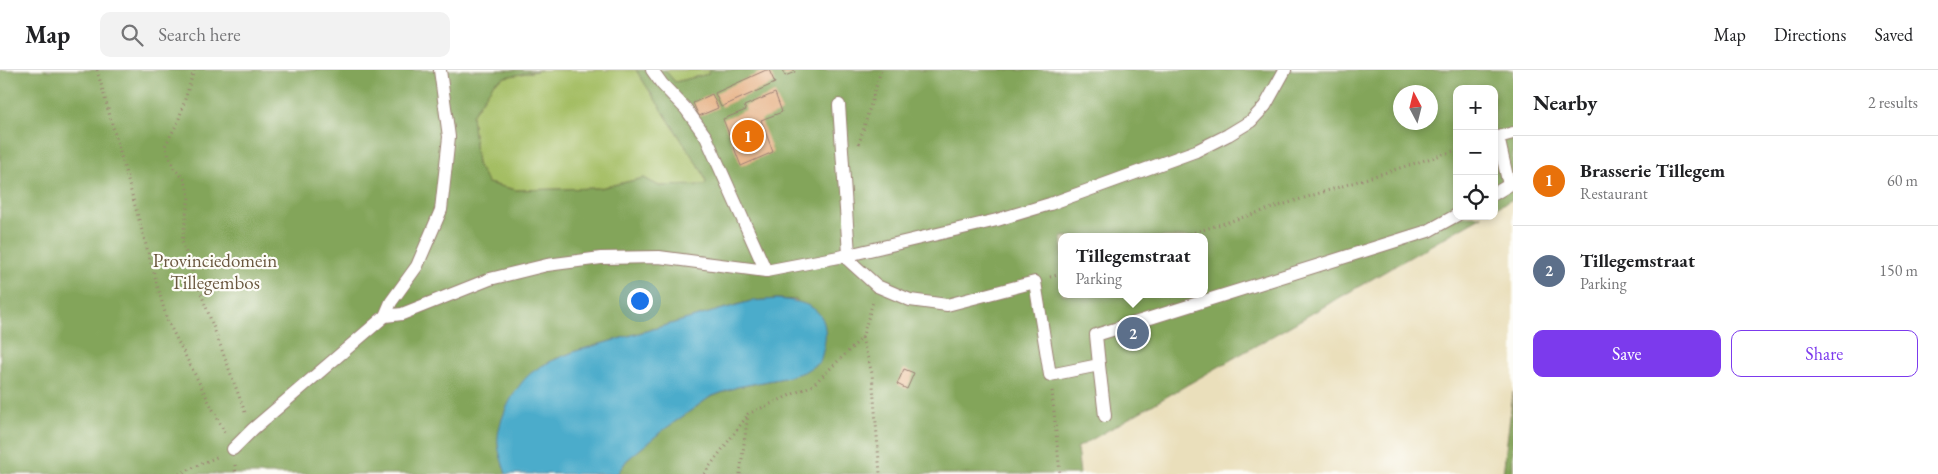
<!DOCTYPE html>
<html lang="en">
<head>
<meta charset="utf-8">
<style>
	body { margin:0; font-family:"EB Garamond",serif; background:#f2f2f2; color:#202124 }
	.controls { position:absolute; right:15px; top:15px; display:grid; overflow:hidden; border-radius:10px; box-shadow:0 2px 8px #0003 }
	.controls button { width:45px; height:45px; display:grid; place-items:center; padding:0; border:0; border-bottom:1px solid #e0e0e0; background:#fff; color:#202124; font:25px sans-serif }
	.compass { position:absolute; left:1393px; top:15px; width:45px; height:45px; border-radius:50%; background:#fff; box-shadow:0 2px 8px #0003; rotate:353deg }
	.you { position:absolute; left:639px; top:230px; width:18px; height:18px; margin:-12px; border:4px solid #fff; border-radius:50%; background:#1a73e8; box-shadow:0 0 0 8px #1a73e833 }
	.badge { display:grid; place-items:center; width:32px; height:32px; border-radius:50%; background:#7c3aed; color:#fff; font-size:16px; font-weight:700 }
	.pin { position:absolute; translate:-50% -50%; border:2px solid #fff; box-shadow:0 1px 5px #0006 }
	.popup { position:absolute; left:1058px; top:163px; width:150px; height:65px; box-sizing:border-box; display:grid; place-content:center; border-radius:10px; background:#fff; filter:drop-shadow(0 1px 4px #0005); font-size:16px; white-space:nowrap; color:#757577 }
	.popup b { font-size:19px; color:#202124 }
	.popup::after { content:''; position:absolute; left:50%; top:100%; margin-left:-10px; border:10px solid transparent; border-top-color:#fff }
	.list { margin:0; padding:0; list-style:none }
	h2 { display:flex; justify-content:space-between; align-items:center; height:65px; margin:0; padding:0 20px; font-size:21px }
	h2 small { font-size:16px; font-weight:400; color:#757577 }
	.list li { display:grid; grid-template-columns:32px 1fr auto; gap:15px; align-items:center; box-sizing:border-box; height:90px; padding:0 20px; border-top:1px solid #e0e0e0 }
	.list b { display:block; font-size:19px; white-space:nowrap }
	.list p { margin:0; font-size:16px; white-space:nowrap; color:#757577 }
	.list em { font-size:16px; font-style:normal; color:#757577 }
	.actions { display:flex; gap:10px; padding:15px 20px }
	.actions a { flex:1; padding:11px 0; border:1px solid #7c3aed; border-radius:10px; text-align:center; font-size:18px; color:#7c3aed }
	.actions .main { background:#7c3aed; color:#fff }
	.icon { flex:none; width:28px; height:28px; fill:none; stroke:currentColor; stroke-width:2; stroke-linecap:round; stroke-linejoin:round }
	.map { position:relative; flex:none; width:1513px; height:404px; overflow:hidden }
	header { display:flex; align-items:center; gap:30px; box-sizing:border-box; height:70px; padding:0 25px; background:#fff; border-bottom:1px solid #e0e0e0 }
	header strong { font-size:24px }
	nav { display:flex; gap:28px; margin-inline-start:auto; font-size:18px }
	.search { width:350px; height:45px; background:#f2f2f2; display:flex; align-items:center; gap:12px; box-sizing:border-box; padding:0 18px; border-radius:10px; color:#757577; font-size:19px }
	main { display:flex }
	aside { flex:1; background:#fff }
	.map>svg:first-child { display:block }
</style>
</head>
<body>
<header>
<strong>Map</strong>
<div class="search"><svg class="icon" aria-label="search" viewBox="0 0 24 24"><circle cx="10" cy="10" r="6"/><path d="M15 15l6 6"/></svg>Search here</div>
<nav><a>Map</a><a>Directions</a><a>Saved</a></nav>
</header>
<main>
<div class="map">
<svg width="1513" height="404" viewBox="0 0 1513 404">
	<rect width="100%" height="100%" fill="#fdfcf7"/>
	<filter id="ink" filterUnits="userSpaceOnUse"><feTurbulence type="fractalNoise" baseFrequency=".02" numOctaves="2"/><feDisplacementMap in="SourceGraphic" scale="10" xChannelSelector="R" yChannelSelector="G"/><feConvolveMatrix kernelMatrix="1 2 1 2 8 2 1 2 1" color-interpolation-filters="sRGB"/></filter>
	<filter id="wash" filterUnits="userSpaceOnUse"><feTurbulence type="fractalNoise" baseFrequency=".0096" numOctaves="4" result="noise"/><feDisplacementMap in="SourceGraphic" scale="20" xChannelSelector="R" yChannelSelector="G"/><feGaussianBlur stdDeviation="1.12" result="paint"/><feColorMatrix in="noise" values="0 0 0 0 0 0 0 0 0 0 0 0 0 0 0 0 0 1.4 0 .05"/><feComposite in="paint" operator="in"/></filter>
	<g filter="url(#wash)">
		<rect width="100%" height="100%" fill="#eadfbb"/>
		<!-- green -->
		<g fill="#a4be64" stroke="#776e48">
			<polygon points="541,0 636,0 703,103 706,112 705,115 659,116 644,108 600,118 516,120 488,113 477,94 472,45 494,13 505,7"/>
			<polygon points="665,0 709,0 709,4 675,12"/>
		</g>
		<!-- forest -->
		<g fill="#83a55a" stroke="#666242" fill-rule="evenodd">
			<path d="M0 0H541L505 7 494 13 472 45 477 94 488 113 516 120 600 118 644 108 659 116 705 115 706 112 703 103 636 0H665L675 12 708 4 709 0H1513V129L1494 139V19H1457V146H1482L1077 378 1080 404H617L627 390 662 361 710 327 737 317 784 308 797 230 777 229 751 231 576 281 553 290 530 304 513 327 498 374 506 404H0ZM1400 22H1430V52H1400ZM1062 167H1204V224H1062Z"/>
			<polygon points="1513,322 1513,404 1503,404"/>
		</g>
		<!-- water -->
		<path fill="#4caccb" stroke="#4b667b" d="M777 229C821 232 834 248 820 292L804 302 784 308 737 317 710 327 662 361 627 390 617 404H506C503 395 499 384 498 374 496 353 514 317 531 303 544 293 561 287 576 281L751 231Z"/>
		<g id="blocks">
			<!-- building -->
			<g fill="#e6b185">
				<polygon points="766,0 769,0 775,13 721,37 715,23"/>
				<polygon points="782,0 794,0 795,2 785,6"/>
				<polygon points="775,23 782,42 761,50 773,82 741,96 723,49 746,40 744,36"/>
				<polygon points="712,24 718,38 699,46 693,33"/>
				<polygon points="904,299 914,303 907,319 897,314"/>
			</g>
		</g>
	</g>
	<g filter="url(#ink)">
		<use href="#blocks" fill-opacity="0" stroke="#9a7f73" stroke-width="1"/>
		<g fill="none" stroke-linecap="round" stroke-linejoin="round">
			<defs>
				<g id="lane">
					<polyline points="652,0 662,14 686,39 706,67 766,201"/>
					<polyline points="839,35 849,184"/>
					<polyline points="1494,124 1509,115 1498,67 1513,63"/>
					<polyline points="844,186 877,216 910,230 947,235 1035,212 1050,305 1099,295 1096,265 1428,161 1457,145"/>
					<polyline points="385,246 391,232 417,196 441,140 449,67 440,0"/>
					<polyline points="1099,295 1105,346"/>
					<polyline points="233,379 253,359 385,246 402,244 490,209 547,195 601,188 659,187 766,201 844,186 997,150 1050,134 1196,81 1228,65 1251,51 1265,36 1285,0"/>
				</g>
			</defs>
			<!-- lane casing -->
			<use href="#lane" stroke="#9a7f73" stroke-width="14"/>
			<!-- path -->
			<g stroke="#9a7f73" stroke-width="3" stroke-dasharray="1 4" stroke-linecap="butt">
				<polyline points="97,0 167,250 225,363"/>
				<polyline points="194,0 178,52 165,76 174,98 185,110 189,126 182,172 246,345"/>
				<polyline points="859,74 881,0"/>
				<polyline points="1180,167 1457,80"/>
				<polyline points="1050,207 1062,204"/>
				<polyline points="862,268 872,303 880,404"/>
				<polyline points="1052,321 1060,404"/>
				<polyline points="235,395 236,404"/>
				<polyline points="179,404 219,386"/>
				<polyline points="704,404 747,346"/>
				<polyline points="740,404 748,344 813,315 862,268 873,232"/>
			</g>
			<!-- lane -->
			<use href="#lane" stroke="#fff" stroke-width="12"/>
		</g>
	</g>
	<g text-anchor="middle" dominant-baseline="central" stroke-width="4.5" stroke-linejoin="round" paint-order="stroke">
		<!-- park labels -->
		<g font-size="19" fill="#6a573f" stroke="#fdfcf7">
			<text x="215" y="190">Provinciedomein<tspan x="215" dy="22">Tillegembos</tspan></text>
		</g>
	</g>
</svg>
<div class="controls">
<button>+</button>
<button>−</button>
<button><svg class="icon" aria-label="locate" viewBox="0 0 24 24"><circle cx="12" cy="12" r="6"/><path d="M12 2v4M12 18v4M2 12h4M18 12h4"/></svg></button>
</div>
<svg class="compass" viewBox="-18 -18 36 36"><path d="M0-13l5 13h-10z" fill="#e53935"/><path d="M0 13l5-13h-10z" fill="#757577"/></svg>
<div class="you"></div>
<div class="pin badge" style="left:748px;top:66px;background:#e8710a">1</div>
<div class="pin badge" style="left:1133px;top:263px;background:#5c6f8a">2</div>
<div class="popup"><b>Tillegemstraat</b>Parking</div>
</div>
<aside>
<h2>Nearby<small>2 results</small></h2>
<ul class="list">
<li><span class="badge" style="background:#e8710a">1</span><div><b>Brasserie Tillegem</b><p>Restaurant</p></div><em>60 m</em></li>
<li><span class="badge" style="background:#5c6f8a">2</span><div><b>Tillegemstraat</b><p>Parking</p></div><em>150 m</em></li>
</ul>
<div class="actions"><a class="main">Save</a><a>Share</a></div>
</aside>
</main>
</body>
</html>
